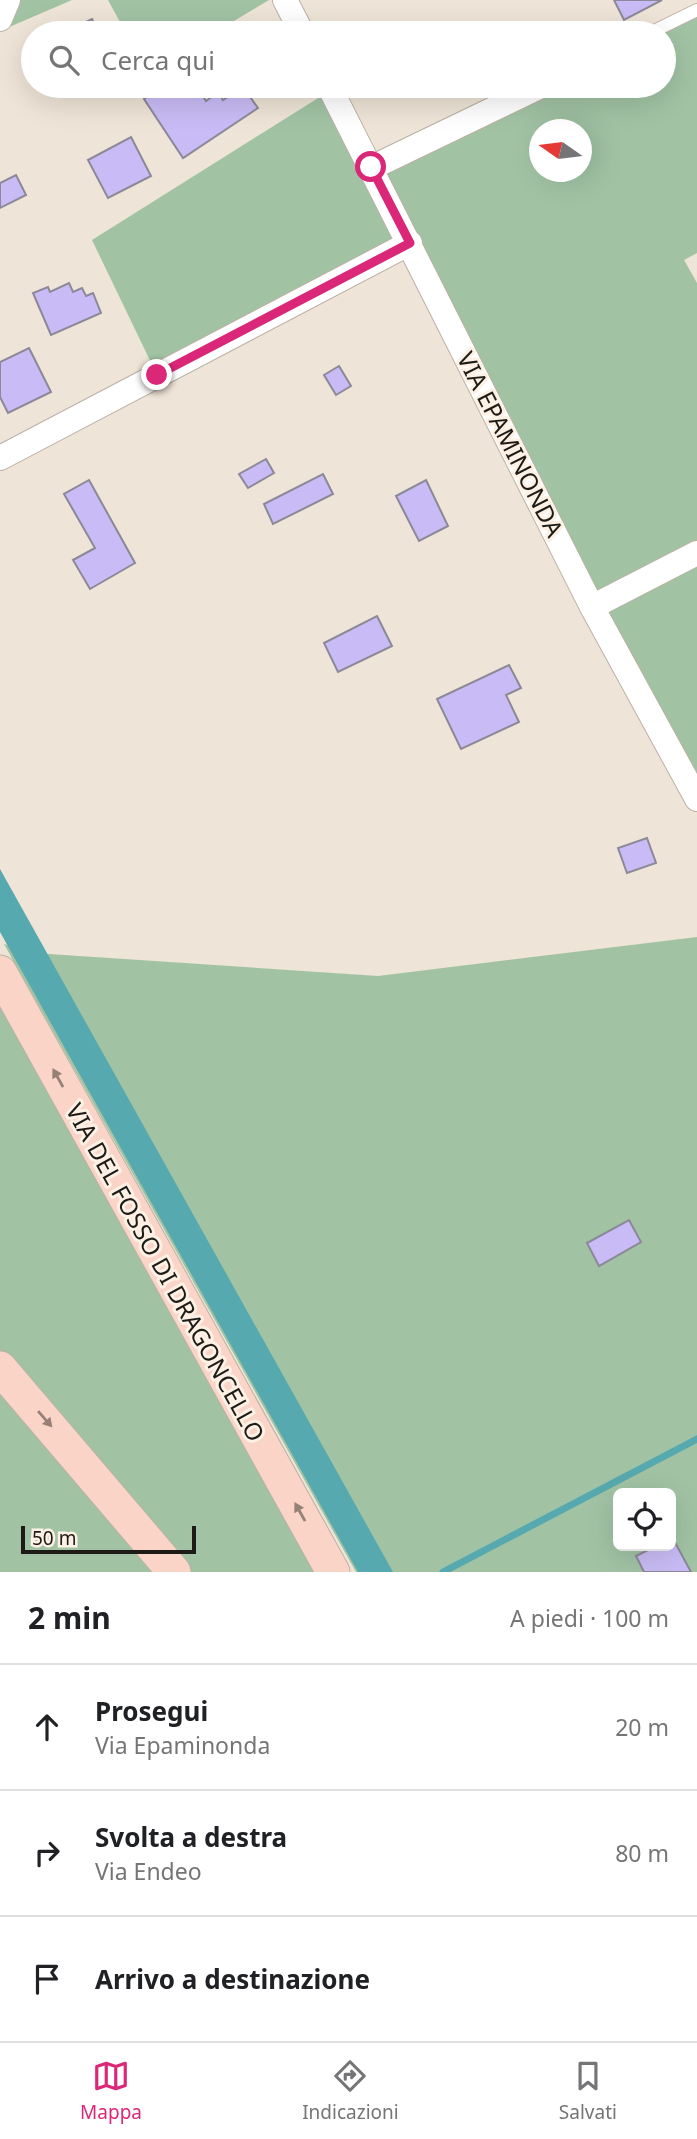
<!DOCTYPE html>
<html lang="it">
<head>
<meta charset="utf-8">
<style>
	body { margin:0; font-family:"Noto Sans",sans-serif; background:#f2f2f2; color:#202124 }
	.controls { position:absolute; right:21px; bottom:21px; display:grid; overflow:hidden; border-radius:10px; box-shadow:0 7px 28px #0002 }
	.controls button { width:63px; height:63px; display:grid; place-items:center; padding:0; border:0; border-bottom:2px solid #e0e0e0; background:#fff; color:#202124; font:35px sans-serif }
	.compass { position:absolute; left:529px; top:119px; width:63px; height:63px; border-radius:50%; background:#fff; box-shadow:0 7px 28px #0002; rotate:284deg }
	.scale { position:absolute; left:21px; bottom:18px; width:175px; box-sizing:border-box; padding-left:7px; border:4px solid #1e1b16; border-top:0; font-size:19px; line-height:24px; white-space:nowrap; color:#1e1b16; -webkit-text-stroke:5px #fcf1e4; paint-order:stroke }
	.stop { position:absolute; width:21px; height:21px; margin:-16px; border:5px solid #db2777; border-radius:50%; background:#fff }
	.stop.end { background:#db2777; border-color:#fff; box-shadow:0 2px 7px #0008 }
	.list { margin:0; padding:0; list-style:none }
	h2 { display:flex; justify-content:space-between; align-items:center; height:91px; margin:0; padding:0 28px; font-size:30px }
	h2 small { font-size:23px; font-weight:400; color:#757577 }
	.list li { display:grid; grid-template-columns:46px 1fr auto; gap:21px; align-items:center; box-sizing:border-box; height:126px; padding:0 28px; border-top:2px solid #e0e0e0 }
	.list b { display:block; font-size:26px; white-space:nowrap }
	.list p { margin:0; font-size:23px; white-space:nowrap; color:#757577 }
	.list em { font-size:23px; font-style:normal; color:#757577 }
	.icon { flex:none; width:38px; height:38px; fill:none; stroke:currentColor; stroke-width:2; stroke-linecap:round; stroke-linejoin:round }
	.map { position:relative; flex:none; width:697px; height:1572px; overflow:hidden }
	.search { position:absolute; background:#fff; box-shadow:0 7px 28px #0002; left:21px; right:21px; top:21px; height:77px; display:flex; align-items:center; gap:18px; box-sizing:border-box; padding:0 24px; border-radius:38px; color:#757577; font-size:26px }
	.sheet { height:469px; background:#fff }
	nav { display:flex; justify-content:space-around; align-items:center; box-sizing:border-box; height:98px; border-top:2px solid #e0e0e0; background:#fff; font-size:19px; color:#757577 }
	nav a { display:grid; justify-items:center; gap:4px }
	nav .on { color:#db2777 }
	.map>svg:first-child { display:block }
</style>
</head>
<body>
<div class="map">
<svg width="697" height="1572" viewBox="0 0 697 1572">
	<rect width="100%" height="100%" fill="#eee4d7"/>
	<!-- green -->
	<g fill="#a1c3a4" fill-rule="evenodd">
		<polygon points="0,0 72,0 0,31"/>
		<polygon points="108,0 269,0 214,33 126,33"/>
		<path d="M697 10V253L684 260 697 283V799L410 243 157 375 92 240 331 90 371 167 541 86H664V33H650ZM540 130H582V172H540Z"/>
		<path d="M697 937V1572H356L4 944 34 953 378 976ZM618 1493H671V1546H618Z"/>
		<polygon points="0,973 333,1572 0,1572"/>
	</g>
	<!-- water -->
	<polygon fill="#56a9ae" points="0,869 393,1572 358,1572 0,932"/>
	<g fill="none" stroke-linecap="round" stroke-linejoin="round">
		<!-- stream -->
		<polyline stroke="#56a9ae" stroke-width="7" points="443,1572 697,1439"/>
	</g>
	<!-- building -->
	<g fill="#c9bcf6" stroke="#8b8997" stroke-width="2">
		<polygon points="614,0 662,0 624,20"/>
		<polygon points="92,19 99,33 65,33 64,32"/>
		<polygon points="164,86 196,86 206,101 218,92 223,100 243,87 258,108 183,158 144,99"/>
		<polygon points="131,137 151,176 108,198 88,160"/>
		<polygon points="16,175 26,195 0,208 0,183"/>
		<polygon points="69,283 73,292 82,288 86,296 93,293 101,313 51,335 33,293 48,287 50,292"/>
		<polygon points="29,348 51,392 8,413 0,397 0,362"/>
		<polygon points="339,366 351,386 336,395 324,375"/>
		<polygon points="266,459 274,473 248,488 239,474"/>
		<polygon points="323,474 333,494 273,524 264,504"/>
		<polygon points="89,480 135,563 90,589 73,560 95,548 64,494"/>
		<polygon points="426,480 448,526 419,541 396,496"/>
		<polygon points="377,616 392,646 338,672 324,643"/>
		<polygon points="509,665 521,688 506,695 519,722 461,749 437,699"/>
		<polygon points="647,838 656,863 627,873 618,848"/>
		<polygon points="629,1220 641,1242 599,1266 587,1243"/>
		<polygon points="672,1537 691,1572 644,1572 636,1556 656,1546 671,1546"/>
	</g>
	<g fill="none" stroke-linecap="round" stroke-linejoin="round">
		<defs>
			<polyline id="lane" points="650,33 697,10"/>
			<g id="street">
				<polyline points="285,0 302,33"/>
				<polyline points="0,19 8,0"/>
				<polyline points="329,86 592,607 697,799"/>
				<polyline points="371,168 541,86"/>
				<polyline points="0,458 410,243"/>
				<polyline points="592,607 697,553"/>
			</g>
			<g id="secondary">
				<polyline points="0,972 333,1572"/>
				<polyline points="0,1368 174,1572"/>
			</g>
		</defs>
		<!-- lane casing -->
		<use href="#lane" stroke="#bbb1a4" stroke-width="14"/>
		<!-- street casing -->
		<use href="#street" stroke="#bbb1a4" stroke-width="26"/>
		<!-- secondary casing -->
		<use href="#secondary" stroke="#bbb1a4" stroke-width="35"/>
		<!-- lane -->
		<use href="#lane" stroke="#fff" stroke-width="12"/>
		<!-- street -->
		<use href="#street" stroke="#fff" stroke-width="24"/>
		<!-- secondary -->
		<use href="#secondary" stroke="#fad4c7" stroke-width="33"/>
	</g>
	<!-- one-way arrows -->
	<defs><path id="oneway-solid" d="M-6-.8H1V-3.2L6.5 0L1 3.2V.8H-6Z" transform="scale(1.75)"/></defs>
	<g fill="#978177">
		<use href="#oneway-solid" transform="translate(58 1078) rotate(-119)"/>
		<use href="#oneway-solid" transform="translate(45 1419) rotate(49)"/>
		<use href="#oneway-solid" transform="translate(300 1512) rotate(-119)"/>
	</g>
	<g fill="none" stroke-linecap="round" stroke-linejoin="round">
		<!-- route -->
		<polyline stroke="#db2777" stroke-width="9" points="157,375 410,243 371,167"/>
	</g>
	<g text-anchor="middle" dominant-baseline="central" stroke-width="6" stroke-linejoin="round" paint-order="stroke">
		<!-- street labels -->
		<g font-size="24" fill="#1e1b16" stroke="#fcf1e4">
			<text transform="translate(511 444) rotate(63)">VIA EPAMINONDA</text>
			<text transform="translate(166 1272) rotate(61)">VIA DEL FOSSO DI DRAGONCELLO</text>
		</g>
	</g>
</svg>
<div class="controls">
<button><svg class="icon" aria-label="locate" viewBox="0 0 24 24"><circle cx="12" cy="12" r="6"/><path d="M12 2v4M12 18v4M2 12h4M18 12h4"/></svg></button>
</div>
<svg class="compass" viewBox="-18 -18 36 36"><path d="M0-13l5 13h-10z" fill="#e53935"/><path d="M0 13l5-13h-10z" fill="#757577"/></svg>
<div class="scale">50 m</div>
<div class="stop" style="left:371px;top:167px"></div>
<div class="stop end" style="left:157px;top:375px"></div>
<div class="search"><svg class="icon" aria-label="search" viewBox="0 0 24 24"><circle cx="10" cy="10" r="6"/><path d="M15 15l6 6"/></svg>Cerca qui</div>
</div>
<section class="sheet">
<h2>2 min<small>A piedi · 100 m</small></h2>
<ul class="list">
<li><svg class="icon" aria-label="ahead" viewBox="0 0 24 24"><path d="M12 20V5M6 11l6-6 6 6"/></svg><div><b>Prosegui</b><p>Via Epaminonda</p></div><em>20 m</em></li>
<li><svg class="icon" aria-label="right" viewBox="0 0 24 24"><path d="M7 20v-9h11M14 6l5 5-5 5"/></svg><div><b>Svolta a destra</b><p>Via Endeo</p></div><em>80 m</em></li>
<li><svg class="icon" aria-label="arrive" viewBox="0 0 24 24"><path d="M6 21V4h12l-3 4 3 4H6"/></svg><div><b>Arrivo a destinazione</b></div></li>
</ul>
</section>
<nav>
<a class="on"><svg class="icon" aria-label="map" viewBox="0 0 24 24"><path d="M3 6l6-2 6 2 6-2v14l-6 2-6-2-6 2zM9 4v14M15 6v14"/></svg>Mappa</a>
<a><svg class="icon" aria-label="directions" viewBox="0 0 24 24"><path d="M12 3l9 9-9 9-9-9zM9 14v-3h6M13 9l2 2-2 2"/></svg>Indicazioni</a>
<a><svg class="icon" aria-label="saved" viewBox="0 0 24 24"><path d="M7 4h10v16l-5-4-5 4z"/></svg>Salvati</a>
</nav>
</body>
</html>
